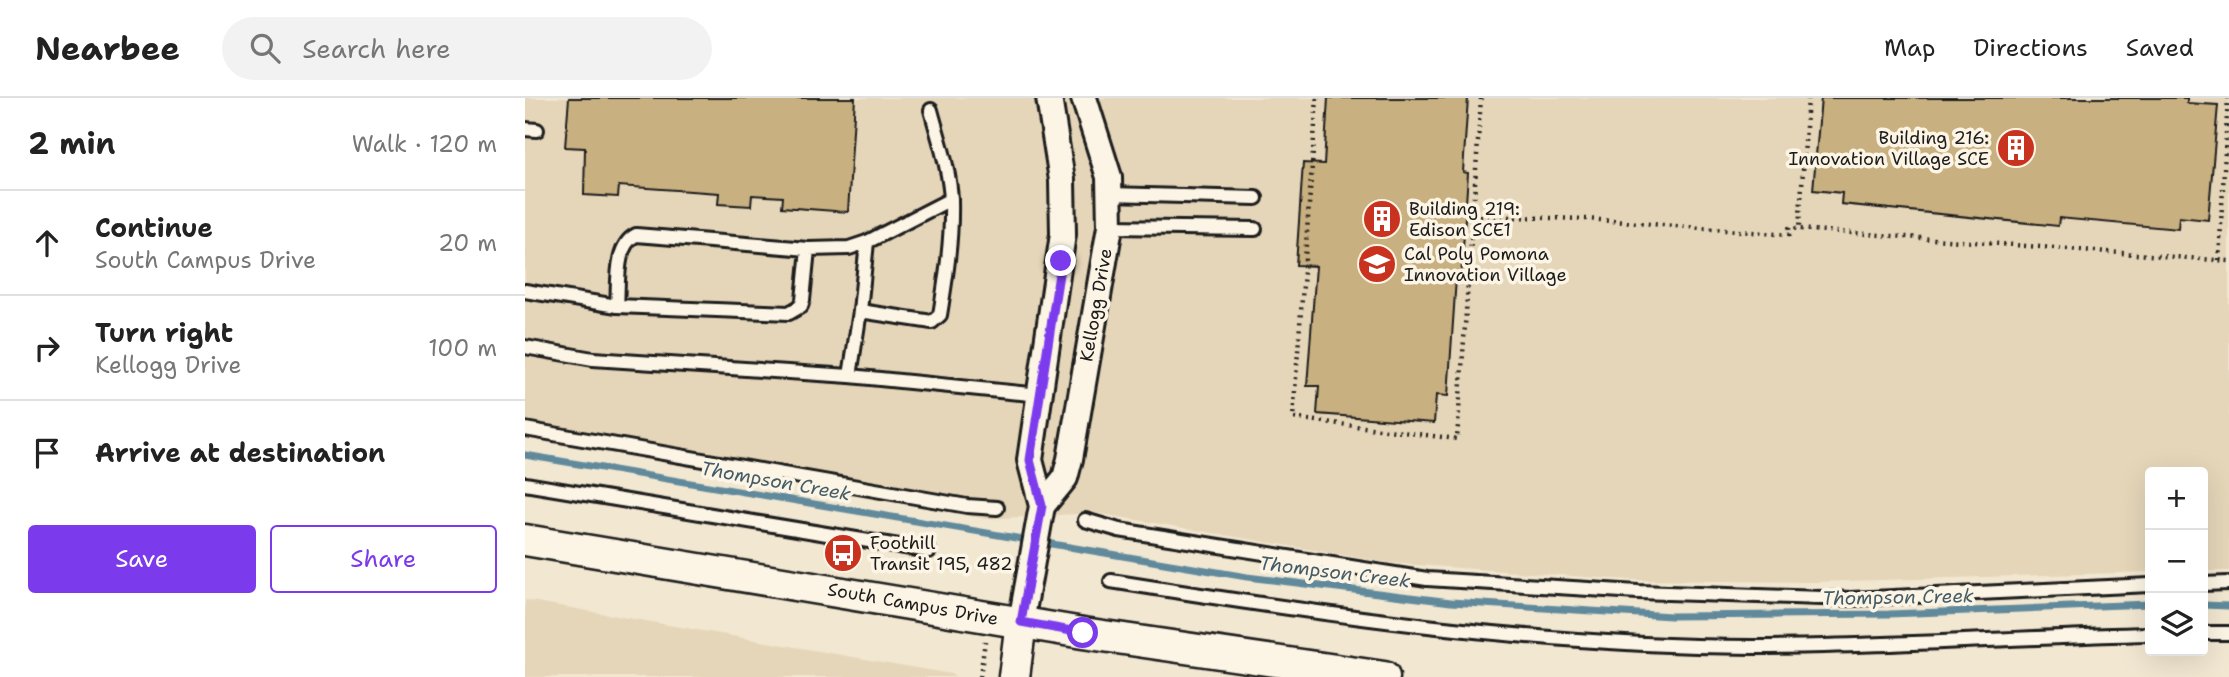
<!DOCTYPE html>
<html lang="en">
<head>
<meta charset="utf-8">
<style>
	body { margin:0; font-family:"Shantell Sans",sans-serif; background:#f2f2f2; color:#222 }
	.controls { position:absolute; right:21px; bottom:21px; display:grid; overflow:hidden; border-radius:7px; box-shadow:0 7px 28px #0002 }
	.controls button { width:63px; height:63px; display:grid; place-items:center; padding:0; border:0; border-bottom:2px solid #e0e0e0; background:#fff; color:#222; font:35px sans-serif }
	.stop { position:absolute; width:21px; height:21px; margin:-16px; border:5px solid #7c3aed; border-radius:50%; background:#fff }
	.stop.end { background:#7c3aed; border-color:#fff; box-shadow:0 2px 7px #0008 }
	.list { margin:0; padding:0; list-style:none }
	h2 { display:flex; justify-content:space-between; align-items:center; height:91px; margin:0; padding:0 28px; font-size:30px }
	h2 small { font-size:23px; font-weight:400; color:#767676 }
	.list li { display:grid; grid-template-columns:46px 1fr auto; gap:21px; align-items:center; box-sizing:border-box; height:105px; padding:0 28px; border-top:2px solid #e0e0e0 }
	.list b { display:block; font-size:26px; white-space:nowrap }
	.list p { margin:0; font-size:23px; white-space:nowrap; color:#767676 }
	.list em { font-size:23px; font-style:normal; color:#767676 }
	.actions { display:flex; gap:14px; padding:21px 28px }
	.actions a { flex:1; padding:16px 0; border:2px solid #7c3aed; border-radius:7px; text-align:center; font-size:24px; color:#7c3aed }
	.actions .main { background:#7c3aed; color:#fff }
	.icon { flex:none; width:38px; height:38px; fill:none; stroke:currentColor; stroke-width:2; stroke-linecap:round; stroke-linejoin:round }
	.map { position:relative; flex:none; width:1704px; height:579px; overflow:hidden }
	header { display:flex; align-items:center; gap:42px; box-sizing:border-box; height:98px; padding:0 35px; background:#fff; border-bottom:2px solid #e0e0e0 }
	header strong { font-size:33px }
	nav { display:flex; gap:38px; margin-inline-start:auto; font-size:24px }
	.search { width:490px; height:63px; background:#f2f2f2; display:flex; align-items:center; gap:18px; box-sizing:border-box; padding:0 24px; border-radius:38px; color:#767676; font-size:26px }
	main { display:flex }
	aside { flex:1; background:#fff }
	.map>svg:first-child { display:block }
</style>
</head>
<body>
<header>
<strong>Nearbee</strong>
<div class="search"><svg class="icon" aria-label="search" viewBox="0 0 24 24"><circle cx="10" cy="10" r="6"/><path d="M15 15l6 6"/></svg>Search here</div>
<nav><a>Map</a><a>Directions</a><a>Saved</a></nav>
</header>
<main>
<aside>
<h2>2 min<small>Walk · 120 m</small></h2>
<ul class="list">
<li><svg class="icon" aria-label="ahead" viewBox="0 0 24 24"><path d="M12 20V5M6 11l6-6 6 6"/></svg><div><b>Continue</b><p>South Campus Drive</p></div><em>20 m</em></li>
<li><svg class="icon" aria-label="right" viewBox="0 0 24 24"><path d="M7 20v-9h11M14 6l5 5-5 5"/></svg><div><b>Turn right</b><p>Kellogg Drive</p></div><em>100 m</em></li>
<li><svg class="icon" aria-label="arrive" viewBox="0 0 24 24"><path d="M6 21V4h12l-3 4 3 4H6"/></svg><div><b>Arrive at destination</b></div></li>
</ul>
<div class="actions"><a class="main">Save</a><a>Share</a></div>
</aside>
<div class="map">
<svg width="1704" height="579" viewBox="0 0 1704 579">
	<rect width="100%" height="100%" fill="#f2e7d1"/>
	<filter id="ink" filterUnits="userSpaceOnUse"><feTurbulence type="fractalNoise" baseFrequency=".0143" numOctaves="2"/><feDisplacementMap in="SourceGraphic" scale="14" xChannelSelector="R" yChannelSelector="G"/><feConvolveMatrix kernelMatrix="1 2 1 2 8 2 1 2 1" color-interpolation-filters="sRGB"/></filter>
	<g filter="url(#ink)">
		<!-- built -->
		<g fill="#e5d6b9">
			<polygon points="0,0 1704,0 1704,473 1678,473 1678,374 1625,374 1625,474 1289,484 1104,482 864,465 571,415 461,421 0,332"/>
			<polygon points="0,502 426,576 430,579 0,579"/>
		</g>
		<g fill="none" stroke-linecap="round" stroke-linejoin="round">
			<!-- stream -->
			<g stroke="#618a9c" stroke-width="7">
				<polyline points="0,357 722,479 926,504 1146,518 1364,516 1625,506"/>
				<polyline points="1678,507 1704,508"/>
			</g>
		</g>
		<!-- building -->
		<g fill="#c8b080" stroke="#1c1c1c" stroke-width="2">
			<polygon points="44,0 330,0 323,114 257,109 258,99 227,97 226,108 193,106 194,95 94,88 93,99 59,97 60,50 40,49"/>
			<polygon points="803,0 943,0 938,74 943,75 936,181 931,180 923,298 911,297 909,325 792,316 794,288 782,288 791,168 771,167 778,65 799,66"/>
			<polygon points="1296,0 1662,0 1662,5 1693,7 1683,122 1654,119 1653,131 1534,120 1533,128 1316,106 1317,95 1288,92"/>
		</g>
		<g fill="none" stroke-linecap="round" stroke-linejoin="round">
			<defs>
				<g id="service">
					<polyline points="0,31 12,32"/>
					<polyline points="585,96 731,100"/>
					<polyline points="585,129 730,131"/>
					<path d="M283 151 278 202 276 208 264 215 92 208C94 186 89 148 111 137L283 151 324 150 342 144"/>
					<polyline points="0,193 92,208"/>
					<polyline points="335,213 342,144 426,101"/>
					<polyline points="0,249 68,261 325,278 515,297"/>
					<path d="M325 278 335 213 407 224 415 217C421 180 427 142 426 103 425 73 414 42 406 12"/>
					<polyline points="0,331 442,408 472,410"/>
					<polyline points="0,386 404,453"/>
					<polyline points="560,422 594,432 902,481 1113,494 1326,501 1625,487"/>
					<path d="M586 483C798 517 1012 548 1228 549 1360 549 1493 539 1625 536"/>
					<polyline points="1678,486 1704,485"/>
					<polyline points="1678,535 1704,535"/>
				</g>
				<g id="minor">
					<polyline points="517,408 540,380 545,361 585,129 584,79 559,0"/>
					<polyline points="496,524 517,408 505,362 538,136 537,82 524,0"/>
				</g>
				<g id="tertiary">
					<polyline points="0,442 558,535 859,579"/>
					<polyline points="489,579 496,524"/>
				</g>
			</defs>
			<!-- service casing -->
			<use href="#service" stroke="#1c1c1c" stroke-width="18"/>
			<!-- minor casing -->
			<use href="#minor" stroke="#1c1c1c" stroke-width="30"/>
			<!-- tertiary casing -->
			<use href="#tertiary" stroke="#1c1c1c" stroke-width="35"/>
			<!-- path -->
			<g stroke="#1c1c1c" stroke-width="4.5" stroke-dasharray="2 5" stroke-linecap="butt">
				<polyline points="792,0 768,320 932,341 956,0"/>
				<polyline points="1283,0 1274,131 1704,163"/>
				<polyline points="948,118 1062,121 1264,137 1264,130 1274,131"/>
				<polyline points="1694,162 1703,0"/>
				<polyline points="455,579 460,543"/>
			</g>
			<!-- service -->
			<use href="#service" stroke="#fcf5e5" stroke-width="12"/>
			<!-- minor -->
			<use href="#minor" stroke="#fcf5e5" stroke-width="24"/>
			<!-- tertiary -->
			<use href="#tertiary" stroke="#fcf5e5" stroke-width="30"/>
		</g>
	</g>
	<g fill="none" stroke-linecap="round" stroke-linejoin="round" filter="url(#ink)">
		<!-- route -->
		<polyline stroke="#7c3aed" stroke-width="9" points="536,163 505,362 517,408 496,524 558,535"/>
	</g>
	<!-- icons -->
	<defs>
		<symbol id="building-disc" viewBox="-11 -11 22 22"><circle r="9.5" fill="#c8321e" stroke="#fcf5e5"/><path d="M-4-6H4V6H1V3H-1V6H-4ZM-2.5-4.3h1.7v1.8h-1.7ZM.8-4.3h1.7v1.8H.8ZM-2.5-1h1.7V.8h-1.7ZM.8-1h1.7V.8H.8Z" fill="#fff"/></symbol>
		<symbol id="university-disc" viewBox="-11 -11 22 22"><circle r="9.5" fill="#c8321e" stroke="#fcf5e5"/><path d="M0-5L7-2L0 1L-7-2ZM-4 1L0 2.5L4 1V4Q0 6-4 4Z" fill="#fff"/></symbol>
		<symbol id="bus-disc" viewBox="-11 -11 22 22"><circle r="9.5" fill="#c8321e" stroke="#fcf5e5"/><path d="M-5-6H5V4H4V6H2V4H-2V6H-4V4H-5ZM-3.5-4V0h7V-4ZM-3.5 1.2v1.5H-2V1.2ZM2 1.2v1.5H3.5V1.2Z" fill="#fff"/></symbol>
	</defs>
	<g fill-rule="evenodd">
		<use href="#building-disc" x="1469" y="28" width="44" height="44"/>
		<use href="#building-disc" x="835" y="99" width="44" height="44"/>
		<use href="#university-disc" x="830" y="144" width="44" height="44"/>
		<use href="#bus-disc" x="296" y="433" width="44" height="44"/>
	</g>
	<g text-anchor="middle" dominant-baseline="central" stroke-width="7" stroke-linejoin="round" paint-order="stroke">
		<!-- poi labels -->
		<g font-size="18" fill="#1c1c1c" stroke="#fcf5e5" text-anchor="start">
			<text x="1464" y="40" text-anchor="end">Building 216:<tspan x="1464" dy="21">Innovation Village SCE</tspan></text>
			<text x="884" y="111">Building 219:<tspan x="884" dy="21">Edison SCE1</tspan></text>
			<text x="879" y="156">Cal Poly Pomona<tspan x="879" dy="21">Innovation Village</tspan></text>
			<text x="345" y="445">Foothill<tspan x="345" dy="21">Transit 195, 482</tspan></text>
		</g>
		<!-- street labels -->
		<g font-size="18" fill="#1c1c1c" stroke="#fcf5e5">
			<text transform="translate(571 207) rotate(-80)">Kellogg Drive</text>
			<text transform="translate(388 506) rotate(10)">South Campus Drive</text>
		</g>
		<!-- water labels -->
		<g font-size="19" font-style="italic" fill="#445c67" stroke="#fcf5e5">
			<text transform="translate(251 383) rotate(10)">Thompson Creek</text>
			<text transform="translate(810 474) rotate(7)">Thompson Creek</text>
			<text transform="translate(1373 499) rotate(-1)">Thompson Creek</text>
		</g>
	</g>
</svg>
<div class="controls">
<button>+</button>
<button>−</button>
<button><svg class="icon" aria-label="layers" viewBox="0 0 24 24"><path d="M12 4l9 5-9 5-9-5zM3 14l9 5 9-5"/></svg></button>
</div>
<div class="stop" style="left:558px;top:535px"></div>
<div class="stop end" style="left:536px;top:163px"></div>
</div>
</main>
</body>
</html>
